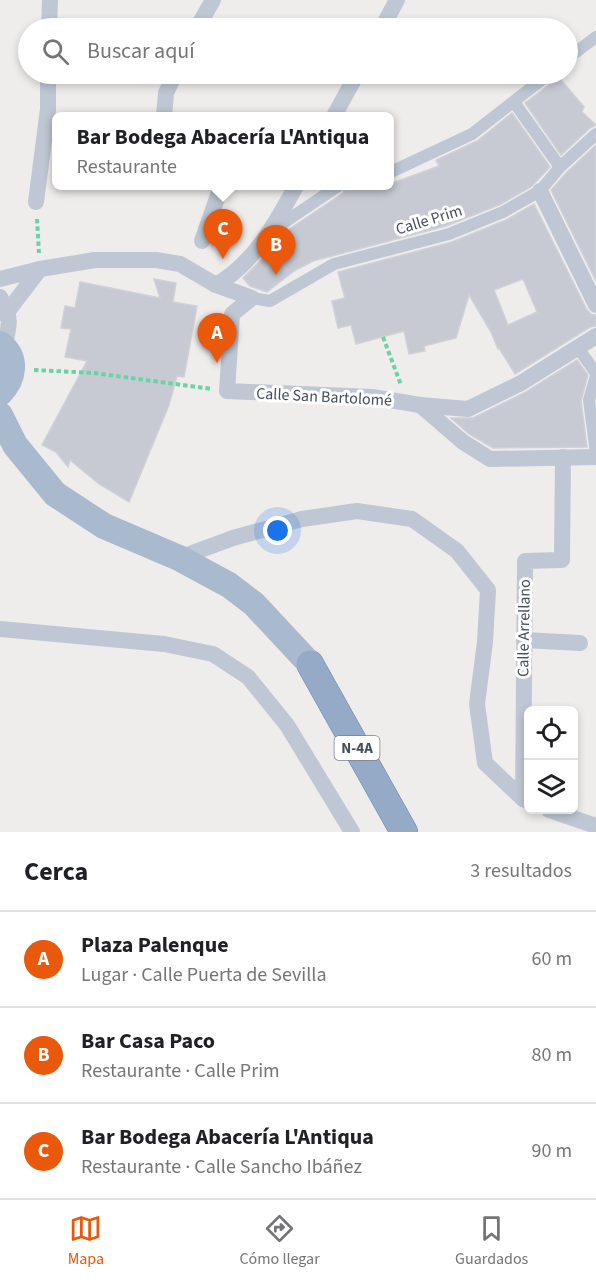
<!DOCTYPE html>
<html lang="es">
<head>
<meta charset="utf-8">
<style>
	body { margin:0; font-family:"Source Sans 3",sans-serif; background:#f6f6f6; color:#202124 }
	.controls { position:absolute; right:18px; bottom:18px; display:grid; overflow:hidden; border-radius:9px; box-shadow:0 3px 9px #0003 }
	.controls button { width:54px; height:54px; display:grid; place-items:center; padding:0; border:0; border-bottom:2px solid #e0e0e0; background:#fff; color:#202124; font:30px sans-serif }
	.you { position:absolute; left:278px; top:531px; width:21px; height:21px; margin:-15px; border:4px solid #fff; border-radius:50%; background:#1a73e8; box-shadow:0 0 0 9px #1a73e833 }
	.badge { display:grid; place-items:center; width:39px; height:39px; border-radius:50%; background:#ea580c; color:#fff; font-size:20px; font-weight:700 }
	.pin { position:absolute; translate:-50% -50px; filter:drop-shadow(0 2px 3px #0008) }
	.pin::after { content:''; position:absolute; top:32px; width:21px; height:18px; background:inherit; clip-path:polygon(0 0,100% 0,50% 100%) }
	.popup { position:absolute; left:52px; top:112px; width:342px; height:78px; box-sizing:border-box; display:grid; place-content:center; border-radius:9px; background:#fff; filter:drop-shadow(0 2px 4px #0005); font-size:20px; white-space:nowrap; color:#757577 }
	.popup b { font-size:22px; color:#202124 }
	.popup::after { content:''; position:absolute; left:50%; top:100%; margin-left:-12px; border:12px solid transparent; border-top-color:#fff }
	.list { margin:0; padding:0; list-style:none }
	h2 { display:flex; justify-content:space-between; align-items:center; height:78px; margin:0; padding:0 24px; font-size:26px }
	h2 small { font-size:20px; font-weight:400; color:#757577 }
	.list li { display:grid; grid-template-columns:39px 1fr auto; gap:18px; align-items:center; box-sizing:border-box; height:96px; padding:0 24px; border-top:2px solid #e0e0e0 }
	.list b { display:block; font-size:22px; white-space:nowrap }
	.list p { margin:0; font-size:20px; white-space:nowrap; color:#757577 }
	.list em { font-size:20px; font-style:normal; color:#757577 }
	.icon { flex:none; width:33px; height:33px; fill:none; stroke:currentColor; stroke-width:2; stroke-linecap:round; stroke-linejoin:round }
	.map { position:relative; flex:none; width:596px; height:832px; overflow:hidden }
	.search { position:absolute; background:#fff; box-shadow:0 3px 9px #0003; left:18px; right:18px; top:18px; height:66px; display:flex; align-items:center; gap:15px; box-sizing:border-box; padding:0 21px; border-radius:33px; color:#757577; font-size:22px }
	.sheet { height:366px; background:#fff }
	nav { display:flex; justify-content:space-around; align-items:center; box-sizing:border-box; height:84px; border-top:2px solid #e0e0e0; background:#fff; font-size:16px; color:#757577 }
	nav a { display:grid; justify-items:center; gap:3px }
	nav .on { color:#ea580c }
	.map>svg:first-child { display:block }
</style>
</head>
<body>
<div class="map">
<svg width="596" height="832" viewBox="0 0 596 832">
	<rect width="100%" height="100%" fill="#efecec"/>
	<!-- building -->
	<g fill="#c7cad3" stroke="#cfd1d9" stroke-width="1.5" fill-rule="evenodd">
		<polygon points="557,75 584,107 582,112 596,125 590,128 561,155 525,103 554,81"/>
		<polygon points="512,113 550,167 531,187 499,205 446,226 313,261 294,271 267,292 250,286 243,278 261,260 279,236 343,193 346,186 390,186 390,184 439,166 436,160 477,141"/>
		<polygon points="596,145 596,281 551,190 566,173"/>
		<path d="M534 204 587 310 591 314 596 315V326L590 327 515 374 499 348 498 349 491 332 469 295 456 338 424 346 425 351 409 354 404 331 356 344 351 325 338 328 332 301 345 298 338 272 452 242 506 220ZM523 279 537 312 508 325 494 290Z"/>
		<polygon points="154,279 176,283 173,302 197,306 184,377 177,376 169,405 129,502 99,484 70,460 68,467 56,452 42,445 87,361 65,357 71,329 61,328 65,306 75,308 80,282 160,298"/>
		<polygon points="577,360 588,375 581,401 587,447 493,448 469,434 451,418 473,418 526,392"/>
	</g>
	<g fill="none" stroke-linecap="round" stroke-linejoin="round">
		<defs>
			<polyline id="trunk" points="310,664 404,832"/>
		</defs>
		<!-- trunk casing -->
		<use href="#trunk" stroke="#6a85ac" stroke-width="28"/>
		<!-- path -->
		<g stroke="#6ad3a6" stroke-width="4" stroke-dasharray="4.5 3" stroke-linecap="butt">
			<polyline points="37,219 39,253"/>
			<polyline points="383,337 401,385"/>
			<polyline points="34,370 94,373 212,389"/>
		</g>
		<!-- pedestrian -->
		<g stroke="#bec7d3" stroke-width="12">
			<polyline points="568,58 596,37"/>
			<polyline points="514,102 560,167"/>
			<polyline points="389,169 393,171 472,134 549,74"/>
			<polyline points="273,230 338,186"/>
			<polyline points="252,298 270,301 334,264 449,234 503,212 540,191 560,167 596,134"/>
			<polyline points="578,348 596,373"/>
			<polyline points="596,376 589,400 596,453"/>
		</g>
		<!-- minor -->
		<g stroke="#bec7d3" stroke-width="16">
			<polyline points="49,28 50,0"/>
			<polyline points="197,28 213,0"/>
			<polyline points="382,28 397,0"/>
			<polyline points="164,116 166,93 175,74"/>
			<polyline points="334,116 357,74"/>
			<polyline points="540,191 596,305"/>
			<polyline points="36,202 48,109 48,74"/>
			<polyline points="202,241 221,187 217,186"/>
			<polyline points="0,279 40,269"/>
			<path d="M216 285C255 262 275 224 296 186"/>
			<path d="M0 297C12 317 10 325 4 347"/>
			<polyline points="0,313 8,311 40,269 95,260 156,260 180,264 216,285 252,298 232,314 227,391 372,397 420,405 468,409 521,383 596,336"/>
			<polyline points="420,405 463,442 490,459 596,457"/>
			<polyline points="179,558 233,538 302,519 357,511 412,519 457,551 488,590 485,642 477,704 485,763 523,799 528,801"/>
			<polyline points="0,629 164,644 213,654 248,677 287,725 352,832"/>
			<polyline points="524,640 580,643"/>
			<polyline points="523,799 525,561 562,560 563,457"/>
			<polyline points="549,810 596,826"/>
		</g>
		<!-- primary -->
		<g stroke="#a9b9ce" stroke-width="26">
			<path d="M0 344C18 358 14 379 0 393"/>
			<polyline points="0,415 15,445 55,494 104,526 179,558 229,585 254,604 310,664"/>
		</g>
		<!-- trunk -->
		<use href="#trunk" stroke="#94aac7" stroke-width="27"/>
	</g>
	<g text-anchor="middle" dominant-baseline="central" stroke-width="6" stroke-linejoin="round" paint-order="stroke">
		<!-- shield labels -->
		<rect fill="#fff" stroke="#7b838c" stroke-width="1.5" x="334.5" y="736" width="45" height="24" rx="4.5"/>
		<g font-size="15" font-weight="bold" fill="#434e5b">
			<text x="357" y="748">N-4A</text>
		</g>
		<!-- street labels -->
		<g font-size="16" fill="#434e5b" stroke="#fff">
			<text transform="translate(429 220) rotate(-17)">Calle Prim</text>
			<text transform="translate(324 397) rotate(3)">Calle San Bartolomé</text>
			<text transform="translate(524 628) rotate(-89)">Calle Arrellano</text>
		</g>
	</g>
</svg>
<div class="controls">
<button><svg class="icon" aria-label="locate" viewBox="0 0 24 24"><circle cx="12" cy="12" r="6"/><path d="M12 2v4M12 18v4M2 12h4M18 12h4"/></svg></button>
<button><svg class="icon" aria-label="layers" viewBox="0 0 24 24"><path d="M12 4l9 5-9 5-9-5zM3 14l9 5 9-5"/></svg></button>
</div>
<div class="you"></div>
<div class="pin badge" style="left:217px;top:363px">A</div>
<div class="pin badge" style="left:276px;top:275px">B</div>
<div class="pin badge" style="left:223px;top:259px">C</div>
<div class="popup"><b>Bar Bodega Abacería L'Antiqua</b>Restaurante</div>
<div class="search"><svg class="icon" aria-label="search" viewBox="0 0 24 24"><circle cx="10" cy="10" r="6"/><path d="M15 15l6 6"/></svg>Buscar aquí</div>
</div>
<section class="sheet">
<h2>Cerca<small>3 resultados</small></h2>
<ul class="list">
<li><span class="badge">A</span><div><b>Plaza Palenque</b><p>Lugar · Calle Puerta de Sevilla</p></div><em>60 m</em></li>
<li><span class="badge">B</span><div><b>Bar Casa Paco</b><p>Restaurante · Calle Prim</p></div><em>80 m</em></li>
<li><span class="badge">C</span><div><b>Bar Bodega Abacería L'Antiqua</b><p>Restaurante · Calle Sancho Ibáñez</p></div><em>90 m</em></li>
</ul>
</section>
<nav>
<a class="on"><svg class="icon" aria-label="map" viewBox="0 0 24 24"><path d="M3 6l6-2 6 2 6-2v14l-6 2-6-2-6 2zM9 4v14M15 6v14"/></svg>Mapa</a>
<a><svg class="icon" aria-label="directions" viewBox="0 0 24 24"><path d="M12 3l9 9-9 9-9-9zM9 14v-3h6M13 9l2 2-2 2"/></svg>Cómo llegar</a>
<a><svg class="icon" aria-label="saved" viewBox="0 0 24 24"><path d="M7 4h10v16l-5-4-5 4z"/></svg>Guardados</a>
</nav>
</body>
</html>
